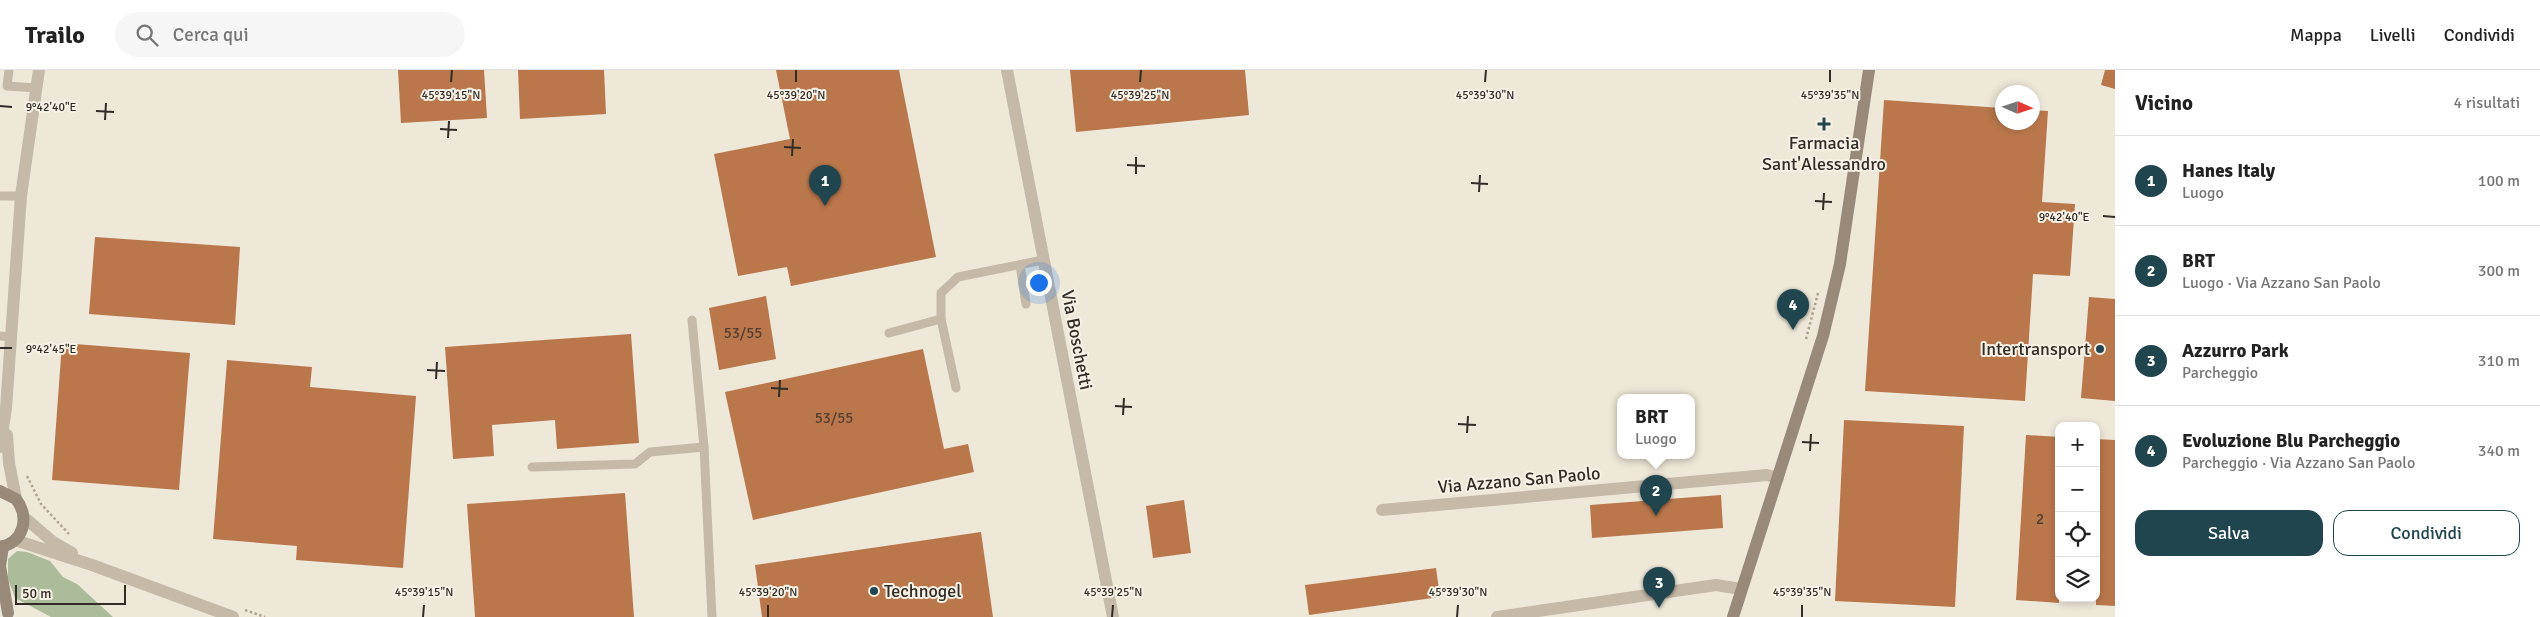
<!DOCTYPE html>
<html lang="it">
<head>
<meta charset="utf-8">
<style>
	body { margin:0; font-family:Signika,sans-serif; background:#f6f6f6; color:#222 }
	.controls { position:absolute; right:15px; bottom:15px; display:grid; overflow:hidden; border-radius:10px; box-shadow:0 2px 8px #0003 }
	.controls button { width:45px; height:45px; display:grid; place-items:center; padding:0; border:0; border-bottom:1px solid #e0e0e0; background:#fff; color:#222; font:25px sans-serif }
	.compass { position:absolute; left:1995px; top:15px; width:45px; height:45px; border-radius:50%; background:#fff; box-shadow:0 2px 8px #0003; rotate:93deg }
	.scale { position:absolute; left:15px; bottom:12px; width:111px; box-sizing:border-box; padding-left:5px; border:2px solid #322c27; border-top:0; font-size:14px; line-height:18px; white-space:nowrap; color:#322c27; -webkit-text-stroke:4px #f7f1e5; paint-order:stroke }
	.you { position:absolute; left:1038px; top:212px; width:18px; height:18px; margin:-12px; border:4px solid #fff; border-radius:50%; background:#1a73e8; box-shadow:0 0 0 8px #1a73e833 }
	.badge { display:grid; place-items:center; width:32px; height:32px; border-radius:50%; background:#20454f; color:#fff; font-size:16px; font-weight:700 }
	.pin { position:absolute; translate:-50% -41px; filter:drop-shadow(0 1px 2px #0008) }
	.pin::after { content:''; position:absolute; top:26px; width:18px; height:15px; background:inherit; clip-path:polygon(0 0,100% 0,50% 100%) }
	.popup { position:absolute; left:1617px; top:324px; width:78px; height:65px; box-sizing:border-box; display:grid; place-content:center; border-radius:10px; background:#fff; filter:drop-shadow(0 1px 4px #0005); font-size:16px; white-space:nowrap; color:#767676 }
	.popup b { font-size:19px; color:#222 }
	.popup::after { content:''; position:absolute; left:50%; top:100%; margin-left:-10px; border:10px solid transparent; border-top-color:#fff }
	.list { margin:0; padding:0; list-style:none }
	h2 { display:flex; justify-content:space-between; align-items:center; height:65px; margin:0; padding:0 20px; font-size:21px }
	h2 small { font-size:16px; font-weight:400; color:#767676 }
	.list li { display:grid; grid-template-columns:32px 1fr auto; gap:15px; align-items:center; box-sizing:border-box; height:90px; padding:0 20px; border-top:1px solid #e0e0e0 }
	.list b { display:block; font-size:19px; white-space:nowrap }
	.list p { margin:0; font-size:16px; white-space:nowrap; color:#767676 }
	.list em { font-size:16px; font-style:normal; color:#767676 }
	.actions { display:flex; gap:10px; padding:15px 20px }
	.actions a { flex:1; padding:11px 0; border:1px solid #20454f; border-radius:15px; text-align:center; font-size:18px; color:#20454f }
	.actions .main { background:#20454f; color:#fff }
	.icon { flex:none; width:28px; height:28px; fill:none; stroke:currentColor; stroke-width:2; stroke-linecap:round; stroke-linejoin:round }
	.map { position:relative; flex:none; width:2115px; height:547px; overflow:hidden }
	header { display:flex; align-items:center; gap:30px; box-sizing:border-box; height:70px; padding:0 25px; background:#fff; border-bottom:1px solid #e0e0e0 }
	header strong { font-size:24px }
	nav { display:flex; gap:28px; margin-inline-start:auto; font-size:18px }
	.search { width:350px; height:45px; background:#f6f6f6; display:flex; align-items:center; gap:12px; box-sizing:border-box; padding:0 18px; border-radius:28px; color:#767676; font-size:19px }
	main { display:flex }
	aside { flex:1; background:#fff }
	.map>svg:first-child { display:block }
</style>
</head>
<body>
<header>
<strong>Trailo</strong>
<div class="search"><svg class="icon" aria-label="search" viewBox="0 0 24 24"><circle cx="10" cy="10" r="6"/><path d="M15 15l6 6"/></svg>Cerca qui</div>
<nav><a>Mappa</a><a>Livelli</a><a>Condividi</a></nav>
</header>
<main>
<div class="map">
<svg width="2115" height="547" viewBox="0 0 2115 547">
	<rect width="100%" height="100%" fill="#eee8d9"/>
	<!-- green -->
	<polygon fill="#acbc9b" points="17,481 27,482 50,491 63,507 77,514 113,547 51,547 15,528 8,509 8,489"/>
	<!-- building -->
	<g fill="#ba774c">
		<polygon points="398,0 484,0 487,48 401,53"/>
		<polygon points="518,0 604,0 606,44 520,49"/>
		<polygon points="776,0 899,0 936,187 791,216 787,197 738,206 714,84 790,69"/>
		<polygon points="1070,0 1245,0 1249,45 1076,62"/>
		<polygon points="2105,0 2115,0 2115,19 2101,15"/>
		<polygon points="1884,30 2002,38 2002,52 2032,52 2032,40 2048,41 2042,132 2075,134 2070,206 2033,204 2025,331 1865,321"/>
		<polygon points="95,167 240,177 235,255 89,244"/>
		<polygon points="766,226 776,289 719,300 709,238"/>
		<polygon points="2089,227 2115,229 2115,331 2081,328"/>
		<polygon points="631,264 639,373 557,379 555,350 492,355 494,386 453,389 445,277"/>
		<polygon points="62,273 190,283 179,420 52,410"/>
		<polygon points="923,279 944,379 968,374 974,402 753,450 725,322"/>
		<polygon points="227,290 312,297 310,317 416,326 403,498 296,490 297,476 213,469"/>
		<polygon points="1844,350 1964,356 1955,537 1835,531"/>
		<polygon points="2026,365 2059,367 2059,533 2016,530"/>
		<polygon points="2096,369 2115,370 2115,536 2096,535"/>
		<polygon points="625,423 634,547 475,547 467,434"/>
		<polygon points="1721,425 1723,458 1592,468 1590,435"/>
		<polygon points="1184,430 1191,483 1153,488 1146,436"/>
		<polygon points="981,462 993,547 762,547 755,495"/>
		<polygon points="1436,498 1440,527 1309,545 1305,515"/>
	</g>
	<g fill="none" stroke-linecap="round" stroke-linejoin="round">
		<!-- path -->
		<g stroke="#b1a391" stroke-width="2.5" stroke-dasharray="2.5 2.5" stroke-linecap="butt">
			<polyline points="1806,269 1818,223"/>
			<polyline points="27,406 41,434 69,464"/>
			<polyline points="245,540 265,547"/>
		</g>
		<!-- lane -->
		<g stroke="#c5b9a7" stroke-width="9">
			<polyline points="9,0 7,16 37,18"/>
			<polyline points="0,126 21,126"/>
			<polyline points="1020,195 1026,234"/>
			<polyline points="692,250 704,377 712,547"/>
			<polyline points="889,263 941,249"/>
			<polyline points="0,266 10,267"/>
			<polyline points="956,318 941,249 941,223 958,207 1043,190"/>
			<polyline points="532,397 635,394 650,382 704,377"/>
		</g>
		<!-- street -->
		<g stroke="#c5b9a7" stroke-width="12">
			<polyline points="1007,0 1113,547"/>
			<polyline points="7,365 9,393 16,429"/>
			<polyline points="0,377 6,338 21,126 39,0"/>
			<polyline points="1382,440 1767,405 1778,408"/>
			<polyline points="25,448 53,472 72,483"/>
			<polyline points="15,470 92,495 233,547"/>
			<polyline points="1497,547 1716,515 1741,519"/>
		</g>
		<!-- secondary -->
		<g stroke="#988978" stroke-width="12">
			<path d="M0 421 16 429C30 447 24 473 0 477"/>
			<polyline points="3,476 0,496 8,543"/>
			<polyline points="1733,547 1823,266 1840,194 1869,0"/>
		</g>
	</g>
	<!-- ticks -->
	<path fill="none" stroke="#322c27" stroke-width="2" d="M451 12 452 0M796 12V0M1140 12 1141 0M1485 12 1486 0M1830 12V0M0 36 12 37M96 41 114 42M105 50 106 33M440 59 457 60M448 68 449 51M784 77 801 78M792 86 793 69M1127 95 1145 96M1136 104V87M1471 113 1488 114M1479 122 1480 105M1815 131 1832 132M1823 140 1824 123M2103 146 2115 147M0 278H12M427 300 445 301M436 309 437 292M771 318 788 319M779 327 780 310M1115 336 1132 337M1123 345 1124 328M1458 354 1476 355M1467 363 1468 346M1802 372 1819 373M1810 381 1811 364M423 547 424 535M768 547V535M1112 547 1113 535M1457 547 1458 535M1802 547V535"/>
	<!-- markers -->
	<g fill="#20454f" stroke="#f7f1e5" stroke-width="2">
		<path d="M1821.5 46.5h5v5h5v5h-5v5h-5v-5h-5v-5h5z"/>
		<circle cx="2100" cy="279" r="5"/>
		<circle cx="874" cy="521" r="5"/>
	</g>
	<g text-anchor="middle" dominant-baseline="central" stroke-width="4" stroke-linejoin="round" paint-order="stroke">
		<!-- number labels -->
		<g font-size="15" fill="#543f30">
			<text x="743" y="263">53/55</text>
			<text x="834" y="348">53/55</text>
			<text x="2040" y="449">2</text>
		</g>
		<!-- poi labels -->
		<g font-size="18" fill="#322c27" stroke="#f7f1e5">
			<text x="1824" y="73">Farmacia<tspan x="1824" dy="21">Sant'Alessandro</tspan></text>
			<text x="2090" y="279" text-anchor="end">Intertransport</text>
			<text x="884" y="521" text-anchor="start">Technogel</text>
		</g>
		<!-- street labels -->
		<g font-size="18" fill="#322c27" stroke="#f7f1e5">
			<text transform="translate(1077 270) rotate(79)">Via Boschetti</text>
			<text transform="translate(1519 410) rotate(-5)">Via Azzano San Paolo</text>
		</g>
	</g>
	<g font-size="12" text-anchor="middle" fill="#322c27" stroke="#f7f1e5" stroke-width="4" stroke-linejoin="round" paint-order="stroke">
		<text x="451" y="29">45°39'15"N</text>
		<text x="796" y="29">45°39'20"N</text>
		<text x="1140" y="29">45°39'25"N</text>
		<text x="1485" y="29">45°39'30"N</text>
		<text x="1830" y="29">45°39'35"N</text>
		<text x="51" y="41">9°42'40"E</text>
		<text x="2064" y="151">9°42'40"E</text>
		<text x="51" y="283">9°42'45"E</text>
		<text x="424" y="526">45°39'15"N</text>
		<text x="768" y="526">45°39'20"N</text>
		<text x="1113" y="526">45°39'25"N</text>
		<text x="1458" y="526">45°39'30"N</text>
		<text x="1802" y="526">45°39'35"N</text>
	</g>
</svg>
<div class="controls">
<button>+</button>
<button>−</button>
<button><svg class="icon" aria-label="locate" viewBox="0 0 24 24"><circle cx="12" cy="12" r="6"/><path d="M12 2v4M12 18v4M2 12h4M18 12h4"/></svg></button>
<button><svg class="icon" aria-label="layers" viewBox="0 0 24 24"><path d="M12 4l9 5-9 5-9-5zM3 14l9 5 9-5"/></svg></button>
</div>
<svg class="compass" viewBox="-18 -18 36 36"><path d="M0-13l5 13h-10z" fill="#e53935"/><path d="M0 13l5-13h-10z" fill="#767676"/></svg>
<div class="scale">50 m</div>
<div class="you"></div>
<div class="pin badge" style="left:825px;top:136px">1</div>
<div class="pin badge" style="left:1656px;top:446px">2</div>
<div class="popup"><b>BRT</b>Luogo</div>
<div class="pin badge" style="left:1659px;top:538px">3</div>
<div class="pin badge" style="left:1793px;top:260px">4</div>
</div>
<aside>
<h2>Vicino<small>4 risultati</small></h2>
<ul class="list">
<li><span class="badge">1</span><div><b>Hanes Italy</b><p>Luogo</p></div><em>100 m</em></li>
<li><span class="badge">2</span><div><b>BRT</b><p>Luogo · Via Azzano San Paolo</p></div><em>300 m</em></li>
<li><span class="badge">3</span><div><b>Azzurro Park</b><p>Parcheggio</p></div><em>310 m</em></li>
<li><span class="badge">4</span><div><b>Evoluzione Blu Parcheggio</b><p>Parcheggio · Via Azzano San Paolo</p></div><em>340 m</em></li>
</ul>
<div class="actions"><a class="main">Salva</a><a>Condividi</a></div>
</aside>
</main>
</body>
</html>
